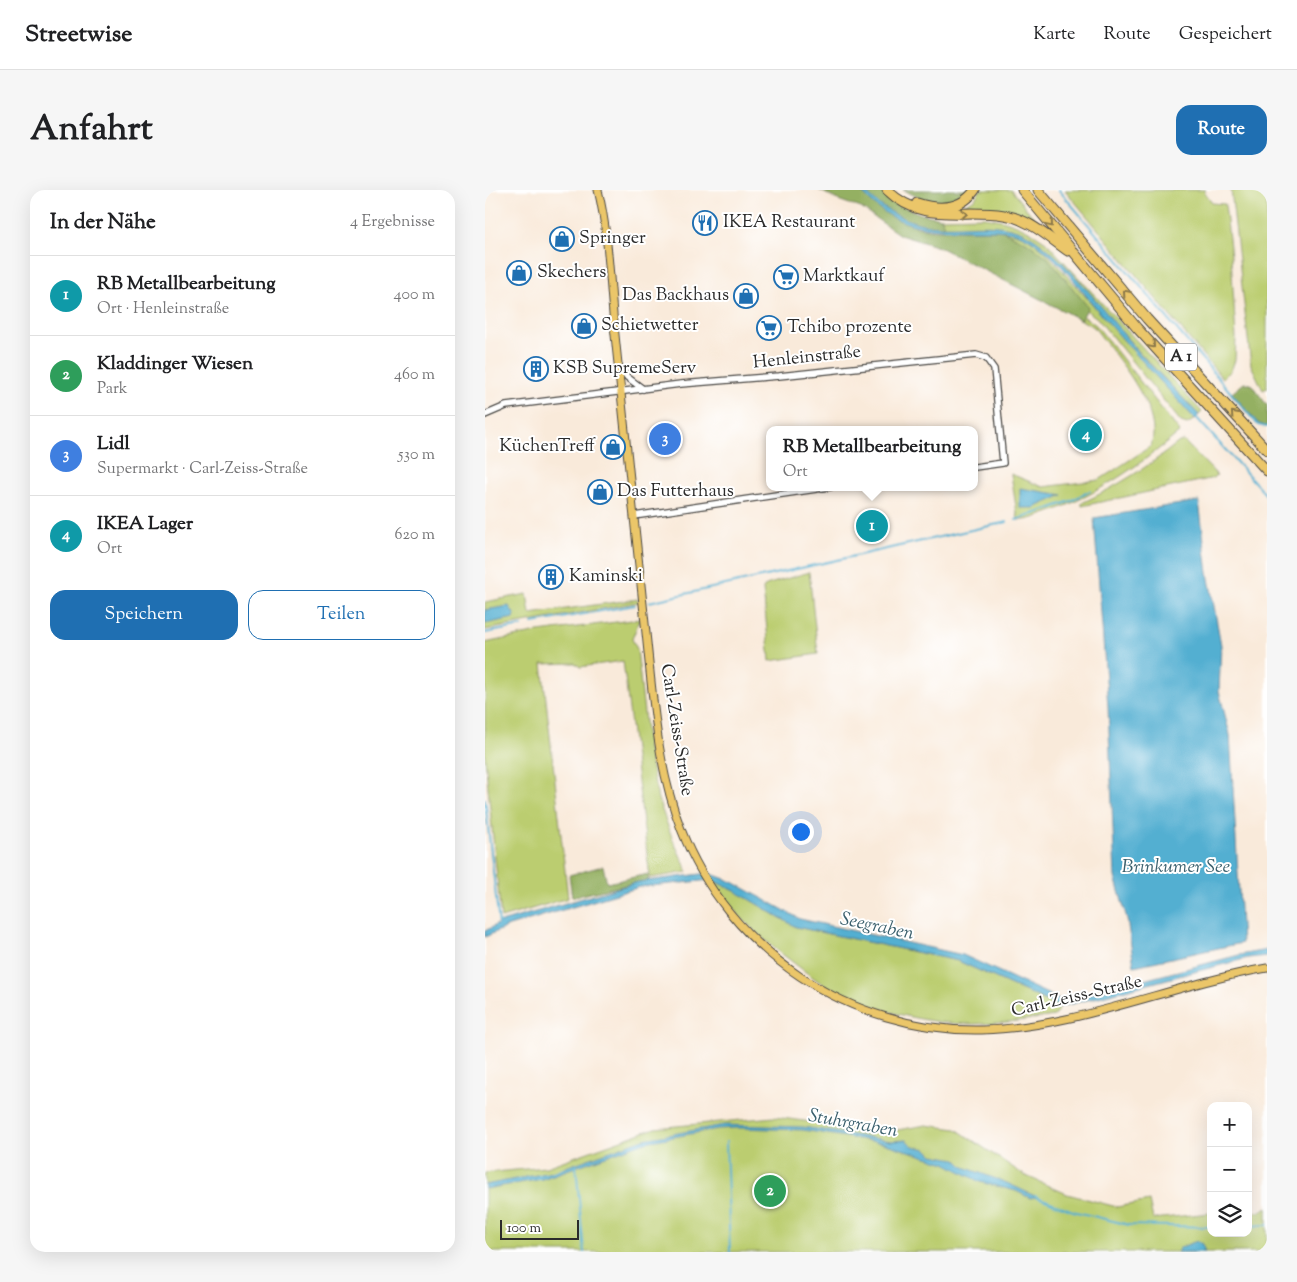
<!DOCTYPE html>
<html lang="de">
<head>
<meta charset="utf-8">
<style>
	body { margin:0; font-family:"Sorts Mill Goudy",serif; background:#f6f6f6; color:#202124 }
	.controls { position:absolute; right:15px; bottom:15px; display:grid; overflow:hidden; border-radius:10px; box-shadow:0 5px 20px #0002 }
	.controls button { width:45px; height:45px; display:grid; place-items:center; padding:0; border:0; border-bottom:1px solid #e0e0e0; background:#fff; color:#202124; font:25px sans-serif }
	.scale { position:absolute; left:15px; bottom:12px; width:79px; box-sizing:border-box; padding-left:5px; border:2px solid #2b2b2b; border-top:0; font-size:14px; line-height:18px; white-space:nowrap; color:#2b2b2b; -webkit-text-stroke:4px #fff; paint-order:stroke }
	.you { position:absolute; left:315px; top:641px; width:18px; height:18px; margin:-12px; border:4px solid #fff; border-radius:50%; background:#1a73e8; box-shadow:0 0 0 8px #1a73e833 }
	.badge { display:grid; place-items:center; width:32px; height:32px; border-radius:50%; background:#1f6fb2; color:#fff; font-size:16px; font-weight:700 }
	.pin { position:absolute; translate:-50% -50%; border:2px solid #fff; box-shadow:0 1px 5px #0006 }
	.popup { position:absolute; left:281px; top:236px; width:212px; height:65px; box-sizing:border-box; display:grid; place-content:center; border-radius:10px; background:#fff; filter:drop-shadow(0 1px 4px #0005); font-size:16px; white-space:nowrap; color:#757577 }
	.popup b { font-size:19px; color:#202124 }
	.popup::after { content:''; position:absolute; left:50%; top:100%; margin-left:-10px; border:10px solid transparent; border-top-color:#fff }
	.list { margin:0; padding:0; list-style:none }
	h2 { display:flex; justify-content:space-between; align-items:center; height:65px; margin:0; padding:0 20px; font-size:21px }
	h2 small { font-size:16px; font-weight:400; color:#757577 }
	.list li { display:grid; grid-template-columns:32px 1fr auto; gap:15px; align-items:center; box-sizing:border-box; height:80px; padding:0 20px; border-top:1px solid #e0e0e0 }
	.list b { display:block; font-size:19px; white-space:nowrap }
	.list p { margin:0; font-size:16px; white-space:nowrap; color:#757577 }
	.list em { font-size:16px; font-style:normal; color:#757577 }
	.actions { display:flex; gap:10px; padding:15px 20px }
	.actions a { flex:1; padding:11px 0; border:1px solid #1f6fb2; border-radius:15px; text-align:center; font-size:18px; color:#1f6fb2 }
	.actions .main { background:#1f6fb2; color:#fff }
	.icon { flex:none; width:28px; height:28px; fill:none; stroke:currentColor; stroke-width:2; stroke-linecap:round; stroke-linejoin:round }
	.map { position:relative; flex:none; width:782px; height:1062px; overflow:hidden; border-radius:15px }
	header { display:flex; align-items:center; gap:30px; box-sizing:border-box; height:70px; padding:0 25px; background:#fff; border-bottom:1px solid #e0e0e0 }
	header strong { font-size:24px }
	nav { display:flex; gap:28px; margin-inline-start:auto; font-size:18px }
	.intro { display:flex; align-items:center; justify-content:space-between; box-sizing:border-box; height:120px; padding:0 30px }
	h1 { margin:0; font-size:35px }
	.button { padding:12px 22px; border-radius:15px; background:#1f6fb2; color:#fff; font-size:18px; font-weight:700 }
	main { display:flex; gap:30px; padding:0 30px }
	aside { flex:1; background:#fff; border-radius:15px; box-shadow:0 5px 20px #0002 }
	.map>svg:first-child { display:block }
</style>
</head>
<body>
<header>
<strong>Streetwise</strong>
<nav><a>Karte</a><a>Route</a><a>Gespeichert</a></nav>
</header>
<div class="intro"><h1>Anfahrt</h1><a class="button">Route</a></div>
<main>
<aside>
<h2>In der Nähe<small>4 Ergebnisse</small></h2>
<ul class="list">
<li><span class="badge" style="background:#0f9aa8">1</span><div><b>RB Metallbearbeitung</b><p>Ort · Henleinstraße</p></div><em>400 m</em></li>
<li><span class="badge" style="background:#2e9e5b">2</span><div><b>Kladdinger Wiesen</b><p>Park</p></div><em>460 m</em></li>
<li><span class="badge" style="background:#3f7fe0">3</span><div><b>Lidl</b><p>Supermarkt · Carl-Zeiss-Straße</p></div><em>530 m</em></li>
<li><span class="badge" style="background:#0f9aa8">4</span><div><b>IKEA Lager</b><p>Ort</p></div><em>620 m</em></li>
</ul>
<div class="actions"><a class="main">Speichern</a><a>Teilen</a></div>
</aside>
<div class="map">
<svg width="782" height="1062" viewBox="0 0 782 1062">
	<rect width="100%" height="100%" fill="#fff"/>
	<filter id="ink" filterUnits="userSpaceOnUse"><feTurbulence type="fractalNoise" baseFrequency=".02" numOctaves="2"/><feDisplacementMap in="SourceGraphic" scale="10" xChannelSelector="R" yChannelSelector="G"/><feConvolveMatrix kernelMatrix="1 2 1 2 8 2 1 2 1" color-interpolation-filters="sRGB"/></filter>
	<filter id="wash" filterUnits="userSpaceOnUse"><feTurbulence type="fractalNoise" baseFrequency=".0096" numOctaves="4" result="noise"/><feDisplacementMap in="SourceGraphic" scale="20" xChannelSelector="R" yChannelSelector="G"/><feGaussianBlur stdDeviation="1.12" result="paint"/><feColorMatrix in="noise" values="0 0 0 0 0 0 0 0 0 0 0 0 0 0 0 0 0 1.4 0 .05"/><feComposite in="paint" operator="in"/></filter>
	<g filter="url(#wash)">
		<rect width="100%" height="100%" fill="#f9eada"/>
		<!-- green -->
		<g fill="#bbcd70" stroke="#737c4e">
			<polygon points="495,0 526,0 554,34 522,21 468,21 490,9"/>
			<polygon points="580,0 721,0 719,2 727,13 740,14 746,66 751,148 750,170 746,181 737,188"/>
			<polygon points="746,0 782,0 782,198 778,200 766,175"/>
			<path d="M499 27C524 30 540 37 561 52L717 222 714 225 656 164 582 79 557 54 526 38H460L456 28Z"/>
			<path d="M516 40C532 40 546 50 558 59L710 229 702 234 696 232 612 128 601 120 541 52Z"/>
			<path d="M598 126 611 135 695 242C655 275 612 305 563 323 553 326 544 331 533 330L526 284 558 297 614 290 666 256C679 219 629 165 609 137L596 130Z"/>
			<path d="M699 251 732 285 729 288 597 316V313C632 296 663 277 694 252Z"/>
			<polygon points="324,382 333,464 285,471 278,399 281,395"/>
			<polygon points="42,404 45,424 153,409 154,412 0,440 0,412"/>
			<polygon points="155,429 147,449 152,459 163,559 173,609 188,650 203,682 165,688 138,471 95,477 90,473 57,474 83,708 16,728 0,568 0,453 53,442"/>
			<path d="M227 690 250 701 311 737 473 771 575 817 569 826C541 830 514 834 486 834 445 834 397 822 360 806 337 796 317 779 297 764 270 743 245 720 227 690Z"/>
			<polygon points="289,927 401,942 441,935 471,939 539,985 582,1004 632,1017 664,1011 668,1029 726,1023 726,1043 763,1043 763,1022 775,1022 782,1017 782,1062 0,1062 0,983 61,977 170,938"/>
		</g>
		<!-- forest -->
		<g fill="#94b062" stroke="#606e46">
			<polygon points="334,0 370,0 377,3 385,11 432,37 448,40 516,40 541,52 562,67 603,117 596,130 454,57 415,45 376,18 353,10"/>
			<path d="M380 0H397L421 18 436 24 456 28 460 38C436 37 391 23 380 0Z"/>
			<polygon points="418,0 485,0 472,12 448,14"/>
			<polygon points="759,193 766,194 782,215 782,237 773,233 747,203"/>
			<polygon points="118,676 122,693 163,684 164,690 87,707 84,685"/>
		</g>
		<!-- water -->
		<g fill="#52afd1" stroke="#3e6d7e">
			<path d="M375 0H379C389 12 399 18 412 25 458 48 494 26 535 41 573 55 627 132 656 165 675 185 695 205 714 225L710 229C680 196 650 164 621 130 598 104 576 69 546 50 529 39 511 40 491 40 445 40 407 39 375 0Z"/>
			<polygon points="535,298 578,305 549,318 535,318"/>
			<polygon points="714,311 723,383 736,455 734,501 745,545 757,753 649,776 642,729 630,687 623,517 609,328"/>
			<polygon points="24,416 30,425 29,428 0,434 0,420"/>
			<polygon points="224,683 248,692 315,729 478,765 578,811 754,765 782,760 782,766 763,768 575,817 473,771 311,737 250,701 227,690 155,697 24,736 0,747 0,741 16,732 153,692"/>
			<polygon points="239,935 318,937 406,951 421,950 428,956 442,959 448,965 471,969 479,977 522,993 552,1007 545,1008 531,1001 495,992 460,973 398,953 318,940 253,938 233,939 160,952 57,989 0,999 0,995 67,982 159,949"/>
			<polygon points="712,1051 717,1054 720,1062 692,1062 696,1057"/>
		</g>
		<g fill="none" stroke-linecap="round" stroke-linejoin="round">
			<!-- stream -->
			<g stroke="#52afd1" stroke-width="2">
				<polyline points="574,0 773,235 782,237"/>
				<polyline points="710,226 782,306"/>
				<polyline points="531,330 586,311 605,301"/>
				<polyline points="164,412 522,332"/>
				<polyline points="48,433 150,415"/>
				<polyline points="0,443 37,436"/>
				<polyline points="0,609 14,735"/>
				<polyline points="241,952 245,1062"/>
				<polyline points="91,976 99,1062"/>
				<polyline points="550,1006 588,1021 644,1035 726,1037"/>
				<polyline points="763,1036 782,1035"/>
			</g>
		</g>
	</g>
	<g filter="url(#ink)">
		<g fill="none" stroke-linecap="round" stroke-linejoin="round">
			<defs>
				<g id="minor">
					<polyline points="133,174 142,187 158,199"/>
					<polyline points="0,225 21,216 196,194 294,186 491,165 501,168 509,179 518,273 490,277"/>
					<polyline points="149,326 345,297"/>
				</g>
				<path id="major" d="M113 0C124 43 125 100 130 145 140 244 151 344 161 443 168 508 172 577 196 639 243 761 366 843 497 840 591 838 688 794 782 778"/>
				<g id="highway">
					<path d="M402 0C438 35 476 18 519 25 544 29 563 47 583 61"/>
					<polyline points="537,0 652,138 782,281"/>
					<polyline points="553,0 662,129 782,260"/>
					<path d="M432 13C454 20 476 20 490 0"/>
				</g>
			</defs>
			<!-- minor casing -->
			<use href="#minor" stroke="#4a4845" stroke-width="8"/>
			<!-- major casing -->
			<use href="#major" stroke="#4a4845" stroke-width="9"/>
			<!-- highway casing -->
			<use href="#highway" stroke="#4a4845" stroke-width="11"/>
			<!-- minor -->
			<use href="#minor" stroke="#fff" stroke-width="5.5"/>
			<!-- major -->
			<use href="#major" stroke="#ebc669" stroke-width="7"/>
			<!-- highway -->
			<use href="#highway" stroke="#ebc669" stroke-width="9"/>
		</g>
		<!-- one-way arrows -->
		<defs><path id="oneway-chevron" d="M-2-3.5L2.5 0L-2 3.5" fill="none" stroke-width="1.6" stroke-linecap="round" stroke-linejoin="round" transform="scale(1.25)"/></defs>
		<g stroke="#8b784a">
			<use href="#oneway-chevron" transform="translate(479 24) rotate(-3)"/>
			<use href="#oneway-chevron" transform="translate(565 34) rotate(50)"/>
			<use href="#oneway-chevron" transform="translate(641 103) rotate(-131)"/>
			<use href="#oneway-chevron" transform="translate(667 155) rotate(49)"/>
			<use href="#oneway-chevron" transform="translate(749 224) rotate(-132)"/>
		</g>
	</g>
	<!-- icons -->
	<defs>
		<symbol id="restaurant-ring" viewBox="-11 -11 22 22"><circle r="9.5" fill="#fff" stroke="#1f6fb2" stroke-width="1.5"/><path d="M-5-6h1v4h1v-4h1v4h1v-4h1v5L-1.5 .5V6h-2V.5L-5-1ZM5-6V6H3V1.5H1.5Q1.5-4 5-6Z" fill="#1f6fb2"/></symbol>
		<symbol id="shop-ring" viewBox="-11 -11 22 22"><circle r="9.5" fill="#fff" stroke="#1f6fb2" stroke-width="1.5"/><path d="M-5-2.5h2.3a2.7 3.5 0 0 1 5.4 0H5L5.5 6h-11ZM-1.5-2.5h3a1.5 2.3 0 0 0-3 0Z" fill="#1f6fb2"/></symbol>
		<symbol id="supermarket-ring" viewBox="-11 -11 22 22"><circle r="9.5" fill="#fff" stroke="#1f6fb2" stroke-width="1.5"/><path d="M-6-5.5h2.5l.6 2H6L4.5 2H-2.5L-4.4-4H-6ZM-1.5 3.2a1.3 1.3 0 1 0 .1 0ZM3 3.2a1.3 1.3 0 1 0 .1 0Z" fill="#1f6fb2"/></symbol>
		<symbol id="building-ring" viewBox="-11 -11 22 22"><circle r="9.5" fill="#fff" stroke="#1f6fb2" stroke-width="1.5"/><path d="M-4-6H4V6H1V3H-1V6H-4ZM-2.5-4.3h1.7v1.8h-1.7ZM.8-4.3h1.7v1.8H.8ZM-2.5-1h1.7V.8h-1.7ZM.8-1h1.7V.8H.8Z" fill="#1f6fb2"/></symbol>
	</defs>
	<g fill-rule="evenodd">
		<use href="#restaurant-ring" x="206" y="19" width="28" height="28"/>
		<use href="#shop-ring" x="63" y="35" width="28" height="28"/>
		<use href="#shop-ring" x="20" y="69" width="28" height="28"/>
		<use href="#supermarket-ring" x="287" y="73" width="28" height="28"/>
		<use href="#shop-ring" x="247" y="92" width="28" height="28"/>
		<use href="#shop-ring" x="85" y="122" width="28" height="28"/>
		<use href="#supermarket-ring" x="270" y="124" width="28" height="28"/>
		<use href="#building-ring" x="37" y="165" width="28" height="28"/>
		<use href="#shop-ring" x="114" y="243" width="28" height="28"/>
		<use href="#shop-ring" x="101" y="288" width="28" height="28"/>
		<use href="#building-ring" x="52" y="373" width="28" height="28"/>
	</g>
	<g text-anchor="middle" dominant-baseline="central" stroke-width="4" stroke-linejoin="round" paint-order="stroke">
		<!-- shield labels -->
		<rect fill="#fff" stroke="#6b6b6b" stroke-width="1" x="680" y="153.5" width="32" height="27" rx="4"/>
		<g font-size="16" font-weight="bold" fill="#2b2b2b">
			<text x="696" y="167">A 1</text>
		</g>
		<!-- poi labels -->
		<g font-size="18" fill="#2b2b2b" stroke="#fff" text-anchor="start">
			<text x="238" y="33">IKEA Restaurant</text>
			<text x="94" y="49">Springer</text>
			<text x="52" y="83">Skechers</text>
			<text x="318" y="87">Marktkauf</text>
			<text x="244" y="106" text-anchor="end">Das Backhaus</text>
			<text x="116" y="136">Schietwetter</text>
			<text x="302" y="138">Tchibo prozente</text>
			<text x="68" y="179">KSB SupremeServ</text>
			<text x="110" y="257" text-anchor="end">KüchenTreff</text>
			<text x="132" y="302">Das Futterhaus</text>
			<text x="84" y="387">Kaminski</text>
		</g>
		<!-- street labels -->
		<g font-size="18" fill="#2b2b2b" stroke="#fff">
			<text transform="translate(322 168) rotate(-6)">Henleinstraße</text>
			<text transform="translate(191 540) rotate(81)">Carl-Zeiss-Straße</text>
			<text transform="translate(592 807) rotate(-13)">Carl-Zeiss-Straße</text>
		</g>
		<!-- water labels -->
		<g font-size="19" font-style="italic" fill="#3b606d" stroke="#fff">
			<text x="691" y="677">Brinkumer See</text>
			<text transform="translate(392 737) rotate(12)">Seegraben</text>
			<text transform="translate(368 934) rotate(10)">Stuhrgraben</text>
		</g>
	</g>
</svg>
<div class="controls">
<button>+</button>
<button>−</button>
<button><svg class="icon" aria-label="layers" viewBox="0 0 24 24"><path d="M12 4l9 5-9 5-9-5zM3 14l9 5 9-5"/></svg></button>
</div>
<div class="scale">100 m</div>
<div class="you"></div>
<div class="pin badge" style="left:387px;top:336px;background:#0f9aa8">1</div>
<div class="popup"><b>RB Metallbearbeitung</b>Ort</div>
<div class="pin badge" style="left:285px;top:1001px;background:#2e9e5b">2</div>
<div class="pin badge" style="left:180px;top:249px;background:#3f7fe0">3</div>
<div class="pin badge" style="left:601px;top:245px;background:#0f9aa8">4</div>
</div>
</main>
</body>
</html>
